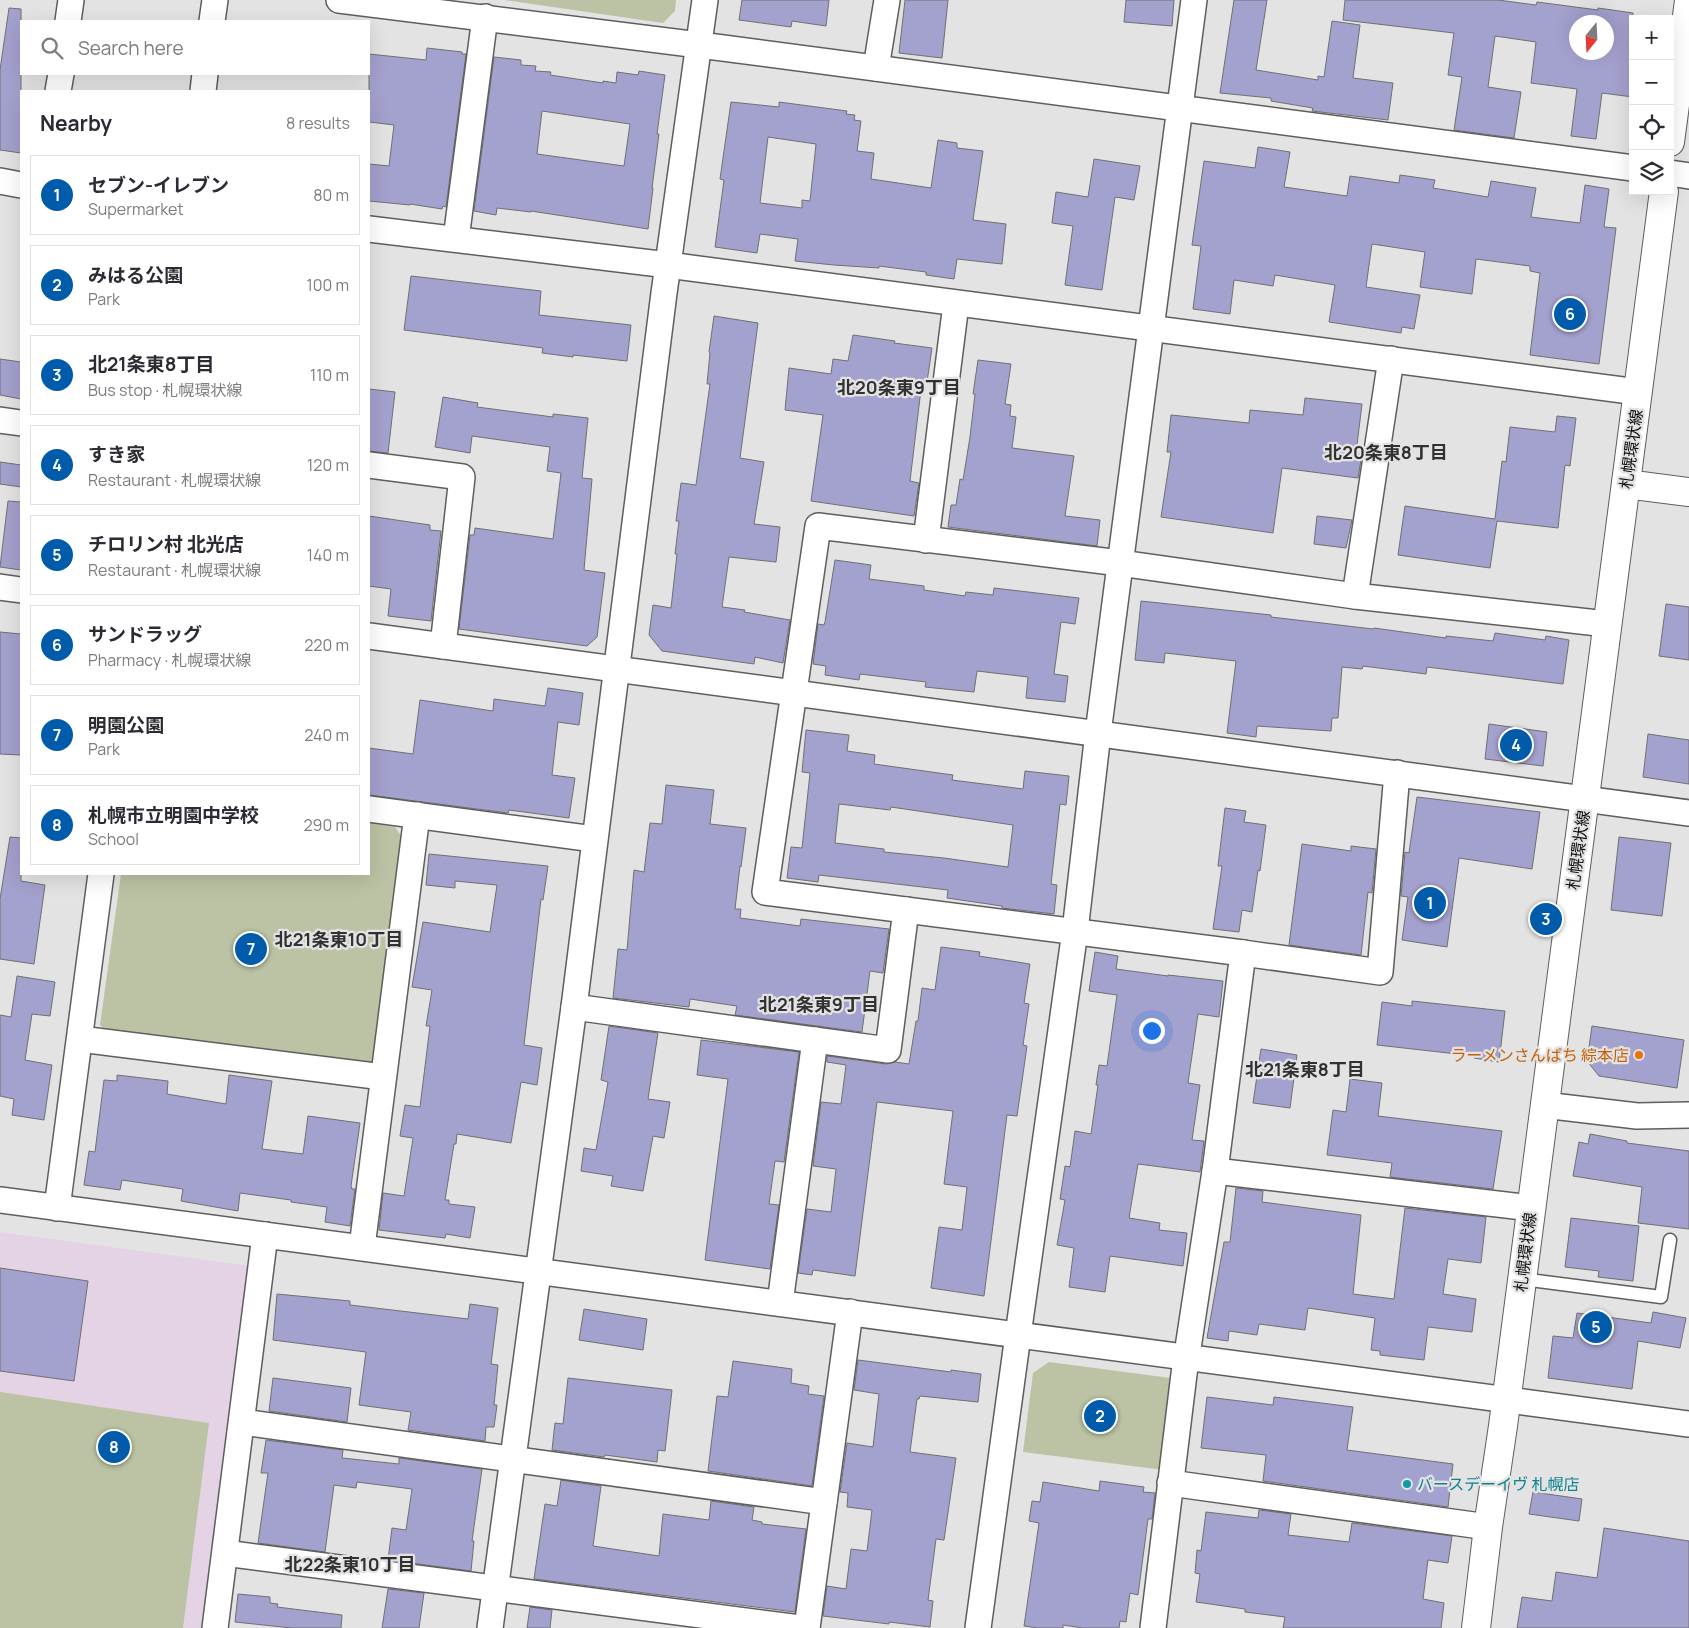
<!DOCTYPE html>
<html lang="en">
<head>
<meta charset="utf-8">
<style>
	body { margin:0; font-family:Manrope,"Noto Sans JP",sans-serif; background:#f7f7f7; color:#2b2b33 }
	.controls { position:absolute; right:15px; top:15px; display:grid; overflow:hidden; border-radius:0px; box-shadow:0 5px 20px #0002 }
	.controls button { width:45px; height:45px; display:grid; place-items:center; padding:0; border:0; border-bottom:1px solid #e1e1e2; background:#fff; color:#2b2b33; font:25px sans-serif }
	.compass { position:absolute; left:1569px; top:15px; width:45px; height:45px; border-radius:50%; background:#fff; box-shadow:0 5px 20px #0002; rotate:198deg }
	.you { position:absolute; left:1151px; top:1030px; width:18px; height:18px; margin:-12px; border:4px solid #fff; border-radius:50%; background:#1a73e8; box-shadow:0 0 0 8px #1a73e833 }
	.badge { display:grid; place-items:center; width:32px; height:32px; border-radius:50%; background:#005caa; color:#fff; font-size:16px; font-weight:700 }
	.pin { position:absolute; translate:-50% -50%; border:2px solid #fff; box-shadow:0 1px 5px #0006 }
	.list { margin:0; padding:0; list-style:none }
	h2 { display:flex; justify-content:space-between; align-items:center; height:65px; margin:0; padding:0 20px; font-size:21px }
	h2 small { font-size:16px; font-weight:400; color:#7c7c81 }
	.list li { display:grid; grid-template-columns:32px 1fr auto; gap:15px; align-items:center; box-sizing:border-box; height:80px; margin:0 10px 10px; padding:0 10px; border:1px solid #e1e1e2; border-radius:0px }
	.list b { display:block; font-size:19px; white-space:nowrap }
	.list p { margin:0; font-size:16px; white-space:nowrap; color:#7c7c81 }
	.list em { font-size:16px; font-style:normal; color:#7c7c81 }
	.icon { flex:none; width:28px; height:28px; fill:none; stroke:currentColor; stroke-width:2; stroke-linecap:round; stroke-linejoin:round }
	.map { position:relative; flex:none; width:1689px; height:1628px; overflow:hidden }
	.search { position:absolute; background:#fff; box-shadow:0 5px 20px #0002; left:20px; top:20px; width:350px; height:55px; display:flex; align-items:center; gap:12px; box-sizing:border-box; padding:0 18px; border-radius:0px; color:#7c7c81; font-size:19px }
	.panel { position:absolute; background:#fff; box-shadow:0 5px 20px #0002; left:20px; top:90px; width:350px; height:785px; border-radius:0px }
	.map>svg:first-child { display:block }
</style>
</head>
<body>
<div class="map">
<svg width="1689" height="1628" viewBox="0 0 1689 1628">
	<rect width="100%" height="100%" fill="#e3e3e4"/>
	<!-- education -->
	<polygon fill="#e4d3e4" points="0,1232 251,1266 206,1628 0,1628"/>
	<!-- green -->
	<g fill="#bbc3a4">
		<polygon points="504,0 676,0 675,11 663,23"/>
		<polygon points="369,823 395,827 404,840 377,1064 370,1069 110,1034 100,1025 121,874 369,874"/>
		<polygon points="1049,1362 1178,1379 1164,1470 1023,1452 1033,1373"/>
		<polygon points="0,1392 209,1423 183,1628 0,1628"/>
	</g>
	<!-- building -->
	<g fill="#a3a1cd" stroke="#707072" fill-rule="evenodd">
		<polygon points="742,0 829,0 826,26 792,21 791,27 739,20"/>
		<polygon points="905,0 948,0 942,58 899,53"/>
		<polygon points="1126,0 1174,0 1172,26 1124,22"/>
		<polygon points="1234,0 1267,0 1256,70 1318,80 1318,76 1324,77 1332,21 1360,25 1353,78 1393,83 1388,120 1312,111 1313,108 1271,101 1271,98 1220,93"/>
		<path d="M1345 0H1498L1536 5 1537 2 1598 10V8L1633 13V97L1602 93 1596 139 1571 136 1577 89 1531 83 1536 42 1495 36 1488 87 1521 92 1514 138 1454 130 1462 77 1448 75 1454 33 1343 20ZM1576 22H1606V52H1576Z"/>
		<polygon points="9,8 21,9 21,153 0,150 0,70"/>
		<polygon points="427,48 462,52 462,54 466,54 446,207 443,206 442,209 410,204 410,205 369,201 369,164 389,166 394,125 369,122 369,54 426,60"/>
		<path d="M494 57 521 60V65L536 66 535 71 551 72 550 75 603 83V81L616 83 617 72 638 75 639 71 665 75 657 134H659L652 188H653L648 229 531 211V212L497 208 496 215 474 211ZM542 111 630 124 624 166 537 154Z"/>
		<path d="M731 102 779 107V102L847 111 846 114 855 115 854 120 861 121 857 151 874 153 871 179 931 188 938 140 957 143V148L983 151 973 220 1006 224 1002 264 957 259 954 279 926 275V272L879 266V268L834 265 795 261 798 239 760 234 757 253 715 247 724 180 720 179ZM768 137 816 144 810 201 802 200V208L760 203Z"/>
		<polygon points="1258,147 1290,152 1284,187 1347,196 1350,176 1399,183 1400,175 1435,180 1433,188 1488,197 1491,181 1536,188 1531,217 1580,223 1585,185 1609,189 1604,227 1616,228 1599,364 1530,355 1540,273 1530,271 1530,266 1476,259 1472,294 1420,287 1425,252 1372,244 1366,287 1420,295 1414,329 1402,327 1401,333 1329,322 1335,285 1275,275 1273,286 1234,280 1230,314 1193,309 1201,246 1192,245 1204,161 1255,168"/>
		<polygon points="1094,159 1140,166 1134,200 1115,197 1102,290 1065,285 1073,226 1052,223 1056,192 1088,197"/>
		<polygon points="411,276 541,291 539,315 631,325 627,361 573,355 573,357 542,353 543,348 404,330"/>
		<polygon points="714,316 758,323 740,458 764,462 754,524 780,527 776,562 729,557 722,607 745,610 744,612 790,620 783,663 755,657 754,664 662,651 649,635 653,605 671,608 677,554 675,554 679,521 676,521 681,483 696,485 710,384 707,384 710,353 709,352"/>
		<polygon points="853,335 895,341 894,343 932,348 927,382 922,381 910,481 919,483 914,516 811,501 823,415 785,410 789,368 831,374 833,359 848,361"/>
		<polygon points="0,359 21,362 21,399 0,395"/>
		<polygon points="978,360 1011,364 1005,404 1011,405 1010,416 1016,417 1012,448 1074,456 1065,516 1100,520 1097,546 948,527 951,505 956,505 960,479 963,480 970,437 975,394 973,394"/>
		<polygon points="369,389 395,392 388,453 369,451"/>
		<polygon points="443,397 478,403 477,407 553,417 553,414 588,418 582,478 592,479 584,570 605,573 597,637 587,646 459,629 470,535 474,535 475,528 553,539 561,473 547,471 550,447 472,436 470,453 435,447"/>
		<polygon points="1305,398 1362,404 1356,453 1362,454 1358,478 1282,468 1273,533 1161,517 1171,452 1167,452 1171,415 1249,423 1250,410 1303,415"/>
		<polygon points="1557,416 1576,418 1570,466 1565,465 1558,528 1497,521 1490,568 1398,555 1405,506 1495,519 1502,461 1506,462 1510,427 1555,432"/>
		<polygon points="0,462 21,465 21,487 0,484"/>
		<polygon points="8,501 21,502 21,570 0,567"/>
		<polygon points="369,516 430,525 430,530 441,531 431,621 388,616 391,589 369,586"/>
		<polygon points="1317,516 1352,520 1346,548 1314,544"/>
		<polygon points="835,560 871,565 869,579 924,586 924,590 965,596 966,592 993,595 994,588 1079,598 1075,624 1061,622 1054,674 1068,676 1065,702 1026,698 1028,677 977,671 974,692 925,687 926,682 860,674 859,680 825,675 826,666 813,664 818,624 824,625 825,622"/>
		<polygon points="1141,601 1271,615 1271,617 1373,629 1374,628 1446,638 1446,636 1493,641 1495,633 1545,640 1546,636 1569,640 1563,684 1427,667 1426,674 1363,666 1362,669 1342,667 1338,718 1332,718 1331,731 1257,726 1256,737 1227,733 1236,661 1165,653 1164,663 1135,660"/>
		<polygon points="1666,604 1689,607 1689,660 1659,656"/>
		<polygon points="0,632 21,634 21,755 0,754"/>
		<polygon points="548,688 583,693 579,725 558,722 552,775 575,778 569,818 509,810 508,813 369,795 369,748 413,754 420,700 493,711 494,699 545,706"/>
		<polygon points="1489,724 1547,732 1543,766 1485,759"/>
		<path d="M806 730 849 735 847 751 875 755 874 764 953 775 952 780 1023 789 1025 771 1069 776 1066 805 1060 804 1051 884 1057 885 1054 914 1002 908V906L947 898 948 890 819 875 818 882 787 878 791 847 802 848 810 773 802 772ZM839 804 890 810 891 807 1013 825 1008 867 944 858 884 852V849L835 843Z"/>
		<polygon points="1648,734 1689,740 1689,784 1643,777"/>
		<polygon points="666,785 714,790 710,824 746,828 741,867 740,866 735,909 741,909 740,918 800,926 801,919 889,929 883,973 870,971 862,1032 735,1015 737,1006 690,999 689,1007 613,998 618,949 627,950 634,870 644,872 650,823 662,824"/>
		<polygon points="1417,797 1540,812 1532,869 1459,858 1447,947 1402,940 1408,897 1401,896 1405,852 1409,853"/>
		<polygon points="1225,808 1246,811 1244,822 1266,825 1260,871 1258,870 1252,912 1242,910 1239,932 1213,929 1222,866 1218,866"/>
		<polygon points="10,837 21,838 21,881 45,885 34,964 0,959 0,899"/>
		<polygon points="1619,837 1671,843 1662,916 1611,910"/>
		<polygon points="1302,844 1351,851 1351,846 1376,849 1372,893 1368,892 1361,955 1289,945"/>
		<polygon points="429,854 548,866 543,900 541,899 524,1045 542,1048 537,1085 521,1082 511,1143 457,1134 456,1144 454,1144 445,1200 449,1200 449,1204 475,1207 470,1238 446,1234 445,1238 379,1230 383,1193 404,1196 413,1138 400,1136 405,1105 420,1107 430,1026 426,1026 432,990 412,987 423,922 490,932 497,885 455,881 455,888 426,885"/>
		<polygon points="941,947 980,952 979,956 1030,964 1024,1003 1029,1004 1023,1045 1027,1046 1017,1116 1007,1115 984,1296 931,1288 939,1227 962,1230 967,1187 944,1184 953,1111 877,1102 855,1276 813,1270 812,1275 798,1273 807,1209 831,1212 836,1169 813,1166 821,1102 841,1104 846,1065 827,1062 827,1056 886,1064 895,1062 909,1064 916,1021 918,1021 922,988 935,990"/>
		<polygon points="1095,952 1118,956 1116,969 1168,976 1168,975 1223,981 1219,1017 1198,1014 1188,1083 1200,1085 1192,1140 1204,1141 1200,1172 1138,1164 1129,1218 1160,1223 1159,1230 1187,1233 1183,1266 1110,1256 1105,1292 1069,1287 1074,1248 1057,1245 1065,1200 1060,1199 1065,1166 1070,1167 1075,1131 1091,1134 1098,1085 1096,1085 1099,1065 1107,1066 1117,995 1089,991"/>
		<polygon points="17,976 55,982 50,1016 32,1014 25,1060 52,1065 44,1120 12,1115 14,1099 0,1096 0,1015 11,1017"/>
		<polygon points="1412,1001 1505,1011 1499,1062 1474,1058 1475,1056 1377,1045 1382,1002 1412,1006"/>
		<polygon points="609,1026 658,1033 648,1099 670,1102 664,1138 653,1136 643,1191 611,1186 613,1176 581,1171 584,1148 596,1150 608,1082 601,1080"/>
		<polygon points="1592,1026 1684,1040 1677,1088 1599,1076 1587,1061"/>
		<polygon points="701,1040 799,1052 784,1162 775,1161 769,1204 779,1205 770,1269 705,1260 728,1079 697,1075"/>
		<polygon points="1261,1049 1297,1055 1290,1108 1253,1103"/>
		<polygon points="117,1075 168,1081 167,1094 226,1104 229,1075 272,1081 262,1149 303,1154 308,1116 360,1123 351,1186 352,1189 355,1189 350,1226 325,1222 327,1207 291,1202 291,1200 240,1193 238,1211 181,1201 183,1189 122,1180 120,1190 84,1185 89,1151 95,1152 104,1080 117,1081"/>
		<polygon points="1350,1079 1382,1083 1378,1116 1502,1131 1493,1189 1390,1177 1392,1163 1327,1155 1333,1110 1346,1112"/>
		<polygon points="1590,1134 1627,1141 1627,1143 1689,1151 1689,1229 1638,1223 1642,1187 1573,1176 1579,1142 1588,1144"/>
		<polygon points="1236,1188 1263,1191 1262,1202 1361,1215 1353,1294 1394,1299 1405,1208 1486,1217 1481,1263 1448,1259 1443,1294 1476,1299 1472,1332 1428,1327 1424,1360 1380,1355 1380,1351 1371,1350 1375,1318 1308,1308 1305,1330 1259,1324 1257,1335 1229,1331 1228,1341 1207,1338 1224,1242 1230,1242"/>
		<polygon points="1571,1218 1639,1226 1633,1281 1598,1277 1599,1271 1565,1267"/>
		<polygon points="0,1268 88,1281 74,1381 0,1371"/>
		<polygon points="277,1294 350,1301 350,1305 468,1319 470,1304 498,1308 491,1364 498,1365 494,1405 497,1405 494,1427 486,1427 485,1441 408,1430 411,1412 359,1405 366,1352 273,1340"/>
		<polygon points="584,1309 647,1319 643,1350 579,1340"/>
		<polygon points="1653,1312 1686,1318 1680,1348 1638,1341 1632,1389 1548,1378 1553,1336 1573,1338 1577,1313 1651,1323"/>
		<polygon points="858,1360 951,1372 951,1370 981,1374 978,1402 920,1396 919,1399 917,1399 910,1452 956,1458 944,1540 936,1539 928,1600 933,1601 930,1627 889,1622 889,1624 823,1616 827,1586 846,1589 851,1549 867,1551 872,1510 847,1507 848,1493 840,1492 847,1443 873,1447 879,1394 854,1390"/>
		<polygon points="733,1361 792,1369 791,1383 809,1386 808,1394 824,1396 812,1486 708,1471 717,1396 728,1397"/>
		<polygon points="273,1378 351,1388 347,1422 269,1411"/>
		<polygon points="568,1378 672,1390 665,1451 658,1450 657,1462 605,1455 604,1457 552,1450 555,1423 563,1424"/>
		<polygon points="1207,1397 1273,1405 1274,1397 1353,1407 1347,1450 1453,1464 1448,1507 1263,1481 1266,1455 1201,1448"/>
		<polygon points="266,1440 343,1450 342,1458 399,1464 399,1458 482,1469 472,1541 474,1541 471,1571 388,1560 392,1528 406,1530 412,1489 357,1482 356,1488 334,1485 325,1552 258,1543 268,1473 261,1473"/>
		<polygon points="561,1480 601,1486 593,1546 659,1556 663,1514 709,1520 711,1501 754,1507 752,1520 762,1522 762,1524 806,1529 795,1612 534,1579 545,1504 557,1506"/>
		<polygon points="1100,1481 1144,1487 1143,1492 1155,1493 1152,1519 1148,1519 1138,1595 1130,1593 1126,1622 1120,1621 1119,1628 1083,1628 1063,1625 1063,1628 1038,1628 1024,1626 1039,1523 1029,1521 1032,1501 1040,1502 1043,1482 1099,1491"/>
		<polygon points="1533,1492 1582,1499 1579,1521 1529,1514"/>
		<polygon points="1259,1510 1291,1514 1288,1535 1349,1542 1352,1523 1452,1536 1448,1563 1428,1560 1423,1599 1444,1603 1441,1628 1283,1628 1285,1617 1245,1612 1245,1609 1196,1602 1200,1574 1195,1573 1197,1550 1201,1551 1206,1512 1258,1518"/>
		<polygon points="1604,1528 1689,1541 1689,1628 1517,1628 1522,1597 1552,1601 1556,1572 1597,1578"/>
		<polygon points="388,1589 424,1593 419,1628 382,1628"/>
		<polygon points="238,1594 270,1597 270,1603 278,1604 277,1607 342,1615 341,1628 292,1628 235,1622"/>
		<polygon points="530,1607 552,1610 550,1628 527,1628"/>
	</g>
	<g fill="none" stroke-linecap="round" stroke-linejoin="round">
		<defs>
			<polyline id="service" points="1522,1279 1661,1297 1670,1240"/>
			<g id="minor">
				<polyline points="339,0 723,48 1633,168"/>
				<polyline points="68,21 71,0"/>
				<polyline points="212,21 215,0"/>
				<polyline points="876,68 887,0"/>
				<polyline points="58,91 61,74"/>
				<polyline points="203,91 205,74"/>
				<polyline points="1670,173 1689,176"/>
				<polyline points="0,181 21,185"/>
				<polyline points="369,229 668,265 1638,392"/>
				<polyline points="456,239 485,17"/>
				<polyline points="0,420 21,423"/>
				<polyline points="369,465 462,477 443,646"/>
				<polyline points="926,540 956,304"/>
				<polyline points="0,587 21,590"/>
				<polyline points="1355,596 1391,359"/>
				<polyline points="369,636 1689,813"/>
				<polyline points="369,809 594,839"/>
				<polyline points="1243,953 1380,972 1397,773"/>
				<polyline points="574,1007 888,1050 906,910"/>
				<polyline points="80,1039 383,1077"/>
				<polyline points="1544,1105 1637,1116 1689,1115"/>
				<polyline points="1215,1171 1531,1208"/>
				<polyline points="0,1200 1689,1424"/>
				<polyline points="57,1208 101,874"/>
				<polyline points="362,1247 417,815"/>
				<polyline points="780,1303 815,1040"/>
				<polyline points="242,1422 824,1502"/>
				<polyline points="1170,1483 1488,1527"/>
				<polyline points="225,1553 800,1628"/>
				<polyline points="215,1628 265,1235"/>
				<polyline points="490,1628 574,1007 664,293 705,0"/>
				<polyline points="807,1628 850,1312"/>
				<polyline points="978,1628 1018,1335 1075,931 1098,733 1194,0"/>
				<polyline points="1153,1628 1184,1374 1215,1171 1243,953 765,892 818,526 1120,563 1355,596 1607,624"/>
			</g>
			<polyline id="tertiary" points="1626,484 1689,492"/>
			<g id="primary">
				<polyline points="1670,142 1689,1"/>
				<polyline points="1476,1628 1488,1527 1503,1426 1664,191"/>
			</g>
		</defs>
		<!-- service casing -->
		<use href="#service" stroke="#5e5e5f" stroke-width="15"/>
		<!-- minor casing -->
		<use href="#minor" stroke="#5e5e5f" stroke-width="28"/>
		<!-- tertiary casing -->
		<use href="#tertiary" stroke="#5e5e5f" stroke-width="30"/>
		<!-- primary casing -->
		<use href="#primary" stroke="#5e5e5f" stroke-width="30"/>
		<!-- service -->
		<use href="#service" stroke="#fff" stroke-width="12"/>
		<!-- minor -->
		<use href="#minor" stroke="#fff" stroke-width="25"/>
		<!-- tertiary -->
		<use href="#tertiary" stroke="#fff" stroke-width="28"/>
		<!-- primary -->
		<use href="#primary" stroke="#fff" stroke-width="28"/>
	</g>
	<!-- markers -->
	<circle fill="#e8710a" stroke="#e3e3e4" stroke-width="2" cx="1639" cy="1055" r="5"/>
	<circle fill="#0f9aa8" stroke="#e3e3e4" stroke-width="2" cx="1407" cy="1484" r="5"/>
	<g text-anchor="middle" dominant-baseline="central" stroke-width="4.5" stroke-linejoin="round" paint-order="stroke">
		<!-- street labels -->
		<g font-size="16" fill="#0b0b0c" stroke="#e3e3e4">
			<text transform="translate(1631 449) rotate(-82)">札幌環状線</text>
			<text transform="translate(1578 850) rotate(-82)">札幌環状線</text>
			<text transform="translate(1525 1252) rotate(-83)">札幌環状線</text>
		</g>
		<!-- food labels -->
		<g font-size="16" fill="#c56008" stroke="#e3e3e4" text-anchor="end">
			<text x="1629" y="1055">ラーメンさんぱち 綜本店</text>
		</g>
		<!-- culture labels -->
		<g font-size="16" fill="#0d838f" stroke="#e3e3e4" text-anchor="start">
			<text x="1417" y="1484">バースデーイヴ 札幌店</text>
		</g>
		<!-- neighbourhood labels -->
		<g font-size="18" font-weight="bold" fill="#313132" stroke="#e3e3e4">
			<text x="899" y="387">北20条東9丁目</text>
			<text x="1386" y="452">北20条東8丁目</text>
			<text x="339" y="939">北21条東10丁目</text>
			<text x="819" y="1004">北21条東9丁目</text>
			<text x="1305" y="1069">北21条東8丁目</text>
			<text x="350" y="1564">北22条東10丁目</text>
		</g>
	</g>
</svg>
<div class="controls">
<button>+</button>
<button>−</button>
<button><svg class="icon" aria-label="locate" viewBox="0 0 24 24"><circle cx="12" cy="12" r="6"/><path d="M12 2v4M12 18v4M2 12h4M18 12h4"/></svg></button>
<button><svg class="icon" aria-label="layers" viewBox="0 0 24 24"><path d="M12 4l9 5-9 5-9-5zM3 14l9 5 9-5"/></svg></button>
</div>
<svg class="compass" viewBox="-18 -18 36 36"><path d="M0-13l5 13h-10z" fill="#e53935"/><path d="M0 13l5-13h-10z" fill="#7c7c81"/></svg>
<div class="you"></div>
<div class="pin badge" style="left:1430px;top:903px">1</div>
<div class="pin badge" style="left:1100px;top:1416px">2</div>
<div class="pin badge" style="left:1546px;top:919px">3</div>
<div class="pin badge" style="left:1516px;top:745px">4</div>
<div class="pin badge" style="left:1596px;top:1327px">5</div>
<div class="pin badge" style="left:1570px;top:314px">6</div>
<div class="pin badge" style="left:251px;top:949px">7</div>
<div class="pin badge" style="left:114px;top:1447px">8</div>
<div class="search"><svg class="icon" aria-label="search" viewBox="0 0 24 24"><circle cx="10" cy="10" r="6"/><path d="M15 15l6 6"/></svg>Search here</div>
<section class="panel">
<h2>Nearby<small>8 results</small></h2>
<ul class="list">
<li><span class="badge">1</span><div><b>セブン-イレブン</b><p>Supermarket</p></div><em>80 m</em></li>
<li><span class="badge">2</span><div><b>みはる公園</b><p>Park</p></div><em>100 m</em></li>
<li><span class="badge">3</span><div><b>北21条東8丁目</b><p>Bus stop · 札幌環状線</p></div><em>110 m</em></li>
<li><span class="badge">4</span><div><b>すき家</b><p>Restaurant · 札幌環状線</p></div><em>120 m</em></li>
<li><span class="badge">5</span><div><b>チロリン村 北光店</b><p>Restaurant · 札幌環状線</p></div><em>140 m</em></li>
<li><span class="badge">6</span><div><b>サンドラッグ</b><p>Pharmacy · 札幌環状線</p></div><em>220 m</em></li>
<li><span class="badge">7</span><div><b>明園公園</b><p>Park</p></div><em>240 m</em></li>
<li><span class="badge">8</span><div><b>札幌市立明園中学校</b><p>School</p></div><em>290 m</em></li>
</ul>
</section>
</div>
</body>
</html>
